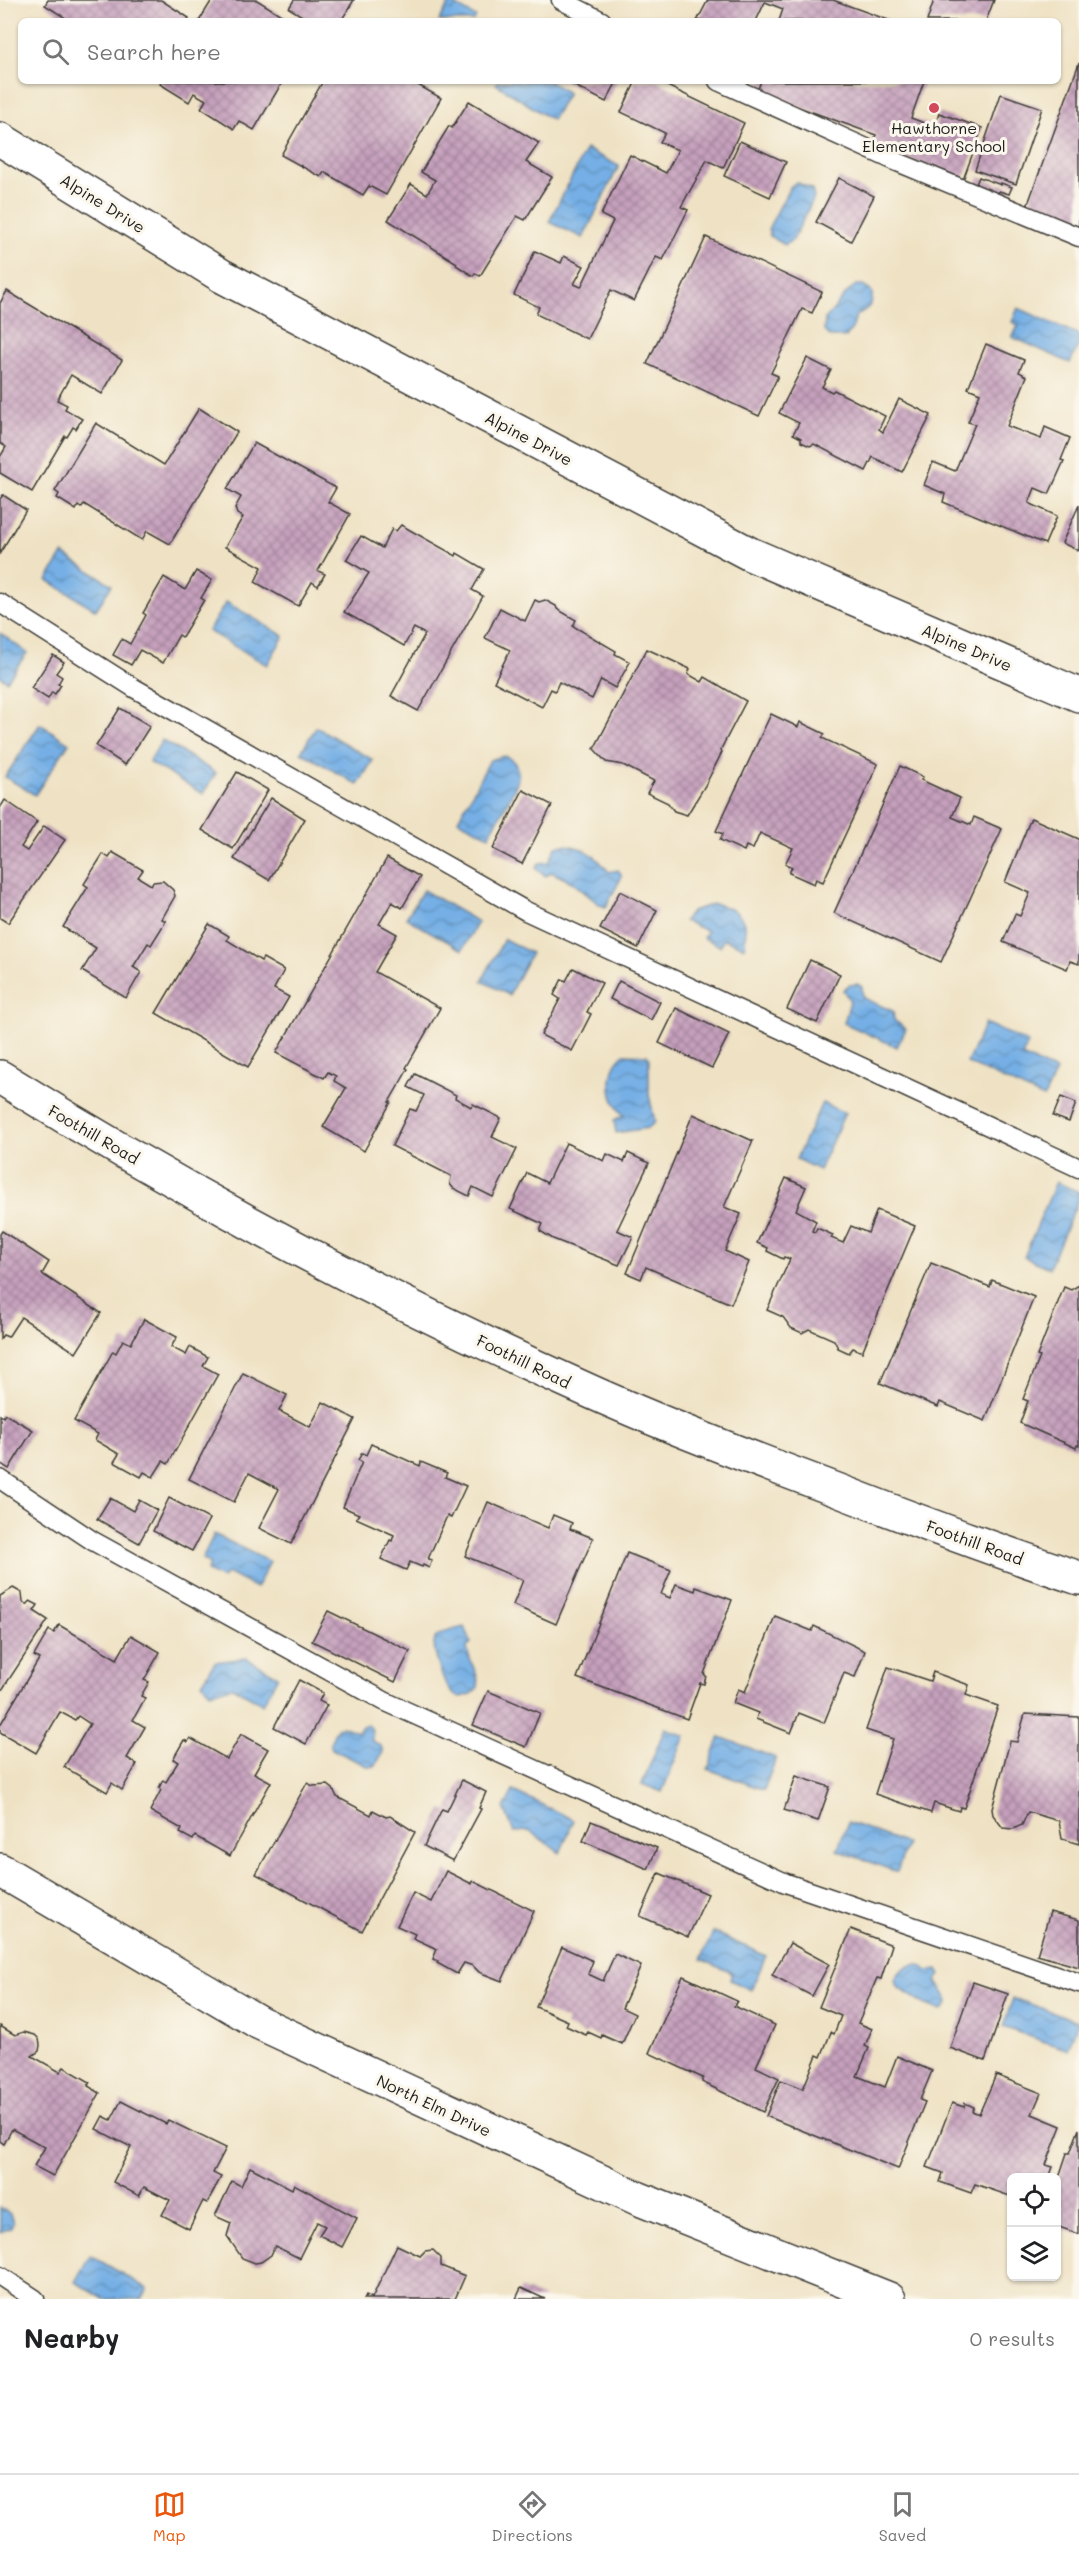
<!DOCTYPE html>
<html lang="en">
<head>
<meta charset="utf-8">
<style>
	body { margin:0; font-family:Mali,sans-serif; background:#f2f2f2; color:#202124 }
	.controls { position:absolute; right:18px; bottom:18px; display:grid; overflow:hidden; border-radius:9px; box-shadow:0 2px 4px #0004 }
	.controls button { width:54px; height:54px; display:grid; place-items:center; padding:0; border:0; border-bottom:2px solid #e0e0e0; background:#fff; color:#202124; font:30px sans-serif }
	.list { margin:0; padding:0; list-style:none }
	h2 { display:flex; justify-content:space-between; align-items:center; height:78px; margin:0; padding:0 24px; font-size:26px }
	h2 small { font-size:20px; font-weight:400; color:#757577 }
	.icon { flex:none; width:33px; height:33px; fill:none; stroke:currentColor; stroke-width:2; stroke-linecap:round; stroke-linejoin:round }
	.map { position:relative; flex:none; width:1079px; height:2299px; overflow:hidden }
	.search { position:absolute; background:#fff; box-shadow:0 2px 4px #0004; left:18px; right:18px; top:18px; height:66px; display:flex; align-items:center; gap:15px; box-sizing:border-box; padding:0 21px; border-radius:9px; color:#757577; font-size:22px }
	.sheet { height:174px; background:#fff }
	nav { display:flex; justify-content:space-around; align-items:center; box-sizing:border-box; height:84px; border-top:2px solid #e0e0e0; background:#fff; font-size:16px; color:#757577 }
	nav a { display:grid; justify-items:center; gap:3px }
	nav .on { color:#ea580c }
	.map>svg:first-child { display:block }
</style>
</head>
<body>
<div class="map">
<svg width="1079" height="2299" viewBox="0 0 1079 2299">
	<defs>
		<pattern id="water-waves" width="16" height="10" patternUnits="userSpaceOnUse" patternTransform="scale(1.5)"><rect width="16" height="10" fill="#74afe5"/><path d="M0 5q4-4 8 0t8 0" fill="none" stroke="#5e8eb9"/></pattern>
		<pattern id="building-cross-hatch" width="8" height="8" patternUnits="userSpaceOnUse" patternTransform="scale(1.5)"><rect width="8" height="8" fill="#c6a0bd"/><path d="M0 0l8 8M0 8l8-8" fill="none" stroke="#a08299"/></pattern>
	</defs>
	<rect width="100%" height="100%" fill="#fbf7ec"/>
	<filter id="ink" filterUnits="userSpaceOnUse"><feTurbulence type="fractalNoise" baseFrequency=".0167" numOctaves="2"/><feDisplacementMap in="SourceGraphic" scale="12" xChannelSelector="R" yChannelSelector="G"/><feConvolveMatrix kernelMatrix="1 2 1 2 8 2 1 2 1" color-interpolation-filters="sRGB"/></filter>
	<filter id="wash" filterUnits="userSpaceOnUse"><feTurbulence type="fractalNoise" baseFrequency=".008" numOctaves="4" result="noise"/><feDisplacementMap in="SourceGraphic" scale="24" xChannelSelector="R" yChannelSelector="G"/><feGaussianBlur stdDeviation="1.35" result="paint"/><feColorMatrix in="noise" values="0 0 0 0 0 0 0 0 0 0 0 0 0 0 0 0 0 1.4 0 .05"/><feComposite in="paint" operator="in"/></filter>
	<g filter="url(#wash)">
		<rect width="100%" height="100%" fill="#efe2c4"/>
		<!-- water -->
		<g fill="url(#water-waves)" stroke="#486680" stroke-width="1.5">
			<polygon points="450,2 476,17 474,21 439,21"/>
			<polygon points="498,81 549,81 568,93 552,120 496,84"/>
			<polygon points="586,149 619,166 583,238 549,222"/>
			<polygon points="796,182 812,189 814,198 793,240 784,245 770,236 768,229 790,187"/>
			<path d="M856 285H862L872 292C874 305 867 310 856 315L853 327 846 337H830L824 331 825 319C836 308 844 293 856 285Z"/>
			<polygon points="1018,308 1079,335 1079,344 1070,363 1012,337 1019,325 1012,322"/>
			<polygon points="63,554 112,585 96,610 47,580"/>
			<polygon points="226,602 284,636 267,665 208,631"/>
			<polygon points="0,633 27,653 7,681 0,676"/>
			<polygon points="40,724 69,743 35,795 5,777"/>
			<polygon points="316,727 373,760 358,785 301,752"/>
			<polygon points="162,740 216,773 203,794 149,762"/>
			<path d="M504 756C514 758 519 768 518 778 517 789 495 824 489 836L458 820 490 760Z"/>
			<path d="M566 845C587 848 596 856 609 872L618 870 621 874V878L606 907 600 905 572 882 551 872 546 876 536 868 539 863 549 862 556 846Z"/>
			<polygon points="423,890 478,922 462,950 406,918"/>
			<path d="M713 904C739 907 750 921 744 947L724 939 720 946 703 938 707 931 684 921 692 911Z"/>
			<polygon points="504,939 531,953 509,995 482,981"/>
			<polygon points="858,984 862,987 863,998 893,1011 894,1020 906,1029 897,1047 844,1023 850,1001 843,990 849,985"/>
			<polygon points="985,1023 1028,1043 1022,1056 1056,1071 1044,1098 967,1063"/>
			<path d="M624 1054 647 1055 649 1058V1095L655 1122 648 1128 616 1133 614 1120 624 1115C607 1101 606 1068 624 1054Z"/>
			<polygon points="822,1103 845,1113 819,1170 796,1159"/>
			<polygon points="1056,1182 1079,1192 1079,1198 1049,1268 1024,1257"/>
			<polygon points="214,1534 270,1562 256,1588 227,1573 223,1579 207,1571 210,1564 202,1559"/>
			<path d="M464 1627 471 1643 467 1647C468 1668 497 1691 459 1697 458 1697 451 1693 451 1692 444 1684 429 1645 436 1637 443 1631 455 1629 464 1627Z"/>
			<polygon points="246,1658 278,1676 263,1704 232,1687 210,1692 202,1683 215,1662"/>
			<path d="M367 1724C373 1729 374 1733 371 1740L381 1746 383 1752 375 1766 369 1767 332 1749 330 1743 337 1728 342 1726 358 1732 362 1726Z"/>
			<polygon points="665,1728 685,1736 662,1792 642,1784"/>
			<polygon points="720,1737 776,1758 764,1790 708,1769"/>
			<polygon points="513,1791 574,1820 560,1853 530,1831 514,1832 504,1808"/>
			<polygon points="848,1822 907,1844 897,1872 837,1850"/>
			<polygon points="713,1932 766,1956 751,1990 730,1980 732,1973 701,1959"/>
			<path d="M914 1965H921L928 1971 938 1970 941 1975 936 1981 949 2000 946 2007 941 2011 924 2004 897 1987 895 1980C899 1971 904 1967 914 1965Z"/>
			<polygon points="1013,1998 1078,2021 1068,2050 1003,2027"/>
			<polygon points="0,2207 10,2214 13,2223 11,2228 0,2232"/>
			<polygon points="90,2255 148,2289 142,2299 104,2299 75,2282"/>
		</g>
		<g id="blocks">
			<!-- building -->
			<g fill="url(#building-cross-hatch)">
				<polygon points="48,0 161,0 189,18 187,21 70,21 45,5"/>
				<polygon points="212,0 257,0 291,21 199,21"/>
				<polygon points="294,0 354,0 341,21 310,21 289,8"/>
				<polygon points="708,0 833,0 891,21 779,21 783,9 765,2 756,21 697,21"/>
				<polygon points="934,0 994,0 986,21 927,21"/>
				<polygon points="1079,63 1079,231 1025,212"/>
				<polygon points="162,81 283,81 254,130 239,121 234,129 201,108 206,100 194,93 189,102 160,84"/>
				<polygon points="323,81 411,81 441,98 386,195 369,186 363,195 324,172 321,177 281,155"/>
				<polygon points="565,81 617,81 606,102"/>
				<polygon points="636,81 657,81 744,123 723,168 707,160 681,207 688,210 663,260 656,257 634,301 611,290 587,339 536,314 539,307 514,295 535,251 561,263 564,256 584,266 574,284 581,287 613,221 601,215 630,155 666,173 678,150 660,142 665,133 621,112"/>
				<polygon points="761,81 924,81 911,118 935,127 939,113 982,128 963,180 872,145 876,135 779,100 758,89"/>
				<polygon points="1001,94 1042,108 1016,184 975,170"/>
				<polygon points="469,101 539,143 526,162 552,177 525,220 517,216 480,276 475,273 473,276 456,265 457,263 388,220 411,184 427,194 435,180 421,172 449,126 452,128"/>
				<polygon points="740,141 786,162 770,197 724,176"/>
				<polygon points="979,177 1001,185 1001,183 1012,187 1009,194 999,191 997,197 974,189"/>
				<polygon points="839,178 874,196 851,241 816,222"/>
				<polygon points="706,237 822,292 812,313 802,309 771,373 778,376 759,416 647,364"/>
				<polygon points="7,291 122,360 102,394 71,375 57,400 67,405 65,409 82,419 76,429 73,427 67,437 65,436 32,492 0,473 0,457 6,447 0,443 0,303"/>
				<polygon points="986,344 1024,360 1019,372 1027,376 1007,426 1041,439 1045,427 1070,438 1061,460 1064,461 1049,494 1035,488 1029,503 1057,516 1045,544 943,502 945,494 924,485 933,462 955,471 975,424 968,422 980,393 968,388"/>
				<polygon points="807,358 831,370 822,387 832,392 834,390 885,416 879,429 883,432 899,399 931,415 902,472 873,457 866,471 814,444 810,446 801,442 801,438 793,434 799,423 779,413"/>
				<polygon points="199,408 237,432 170,544 147,531 142,540 84,504 81,508 78,506 76,510 57,498 59,494 55,491 96,423 164,465"/>
				<polygon points="254,443 336,488 328,502 350,514 318,571 325,574 318,586 312,582 298,606 255,582 262,567 225,547 243,517 237,514 235,508 241,497 227,489"/>
				<polygon points="3,495 26,510 0,553 0,499"/>
				<polygon points="1079,505 1079,551 1062,543"/>
				<polygon points="401,525 456,556 457,553 484,569 472,590 483,596 418,711 391,696 425,634 414,628 404,646 344,612 369,573 346,560 361,536 382,548 392,529 396,531"/>
				<polygon points="196,571 212,580 201,598 204,600 182,637 179,635 163,663 140,650 131,665 113,655 122,639 130,644 146,615 143,613 164,577 185,590"/>
				<polygon points="535,600 539,602 545,600 556,606 557,609 576,620 573,626 616,651 615,654 630,662 615,688 601,680 592,699 559,682 555,691 551,689 542,707 494,682 510,650 485,638 500,608 525,621"/>
				<polygon points="647,649 690,669 688,674 702,682 705,677 746,701 720,751 722,752 706,784 687,815 674,811 668,803 647,793 654,781 623,765 606,762 594,749"/>
				<polygon points="53,655 64,662 56,673 62,677 58,684 61,685 55,694 52,692 48,699 31,688"/>
				<polygon points="120,708 150,726 125,765 96,746"/>
				<polygon points="771,714 798,727 800,722 825,734 822,738 878,764 823,882 816,879 814,884 789,873 792,867 785,864 793,848 760,833 753,849 746,846 744,851 720,840 723,834 716,831"/>
				<polygon points="900,766 923,777 921,780 960,798 952,817 971,825 974,817 1002,829 941,962 834,913"/>
				<polygon points="237,772 268,790 233,849 202,830"/>
				<polygon points="523,790 552,805 522,864 493,849"/>
				<polygon points="271,798 305,819 269,880 234,859"/>
				<polygon points="5,800 37,822 21,847 27,851 44,826 65,840 8,923 0,918 0,808"/>
				<polygon points="1031,818 1079,839 1079,964 1070,961 1067,969 1003,942 1015,914 1020,916 1030,893 1005,882"/>
				<polygon points="112,852 143,870 138,877 151,885 153,882 163,881 173,890 175,896 162,919 166,921 151,945 148,943 133,967 141,972 126,998 82,971 96,948 63,927 88,887 84,884 103,854 109,858"/>
				<polygon points="387,858 420,877 402,908 392,902 379,924 397,934 375,972 440,1008 406,1068 408,1069 389,1102 391,1102 364,1151 323,1127 346,1088 334,1081 336,1076 328,1072 324,1078 276,1053"/>
				<polygon points="620,891 657,910 638,948 600,929"/>
				<polygon points="209,924 229,936 227,940 261,961 263,958 284,970 274,989 289,997 248,1067 156,1013"/>
				<polygon points="810,960 840,974 817,1023 787,1009"/>
				<polygon points="573,968 602,983 587,1012 591,1014 572,1051 541,1035 560,999 554,995 562,979 566,981"/>
				<polygon points="619,981 660,1002 651,1020 610,999"/>
				<polygon points="676,1008 729,1034 712,1068 659,1043"/>
				<polygon points="415,1074 456,1095 455,1098 471,1107 473,1104 501,1118 492,1137 517,1149 493,1197 473,1187 469,1196 453,1188 450,1184 451,1176 392,1146 410,1109 416,1111 424,1095 408,1087"/>
				<polygon points="1061,1097 1076,1103 1069,1122 1053,1116"/>
				<polygon points="693,1114 753,1141 724,1207 741,1214 725,1251 749,1262 731,1304 646,1267 641,1279 627,1273"/>
				<polygon points="566,1143 604,1161 607,1154 624,1162 628,1153 649,1163 617,1230 633,1237 619,1265 553,1239 540,1231 543,1224 510,1209 527,1173 547,1183"/>
				<polygon points="786,1178 806,1187 796,1210 816,1221 812,1231 815,1232 817,1228 833,1235 831,1238 843,1243 851,1226 868,1233 877,1210 915,1226 862,1352 853,1348 849,1353 838,1348 834,1340 809,1329 802,1333 791,1328 783,1317 767,1310 790,1259 784,1257 783,1259 767,1251 768,1248 757,1243"/>
				<polygon points="2,1231 49,1262 42,1274 101,1313 76,1353 21,1317 8,1337 3,1335 0,1339 0,1234"/>
				<polygon points="931,1263 990,1287 992,1280 1034,1297 985,1421 940,1402 938,1407 880,1383"/>
				<polygon points="1079,1285 1079,1446 1077,1445 1076,1448 1020,1423 1028,1401 1023,1399 1040,1357 1037,1356 1064,1287 1071,1290"/>
				<polygon points="144,1319 177,1337 171,1347 186,1355 190,1347 208,1357 203,1366 218,1374 168,1464 163,1461 153,1477 144,1472 141,1477 114,1462 119,1454 95,1440 98,1434 74,1421 113,1351 116,1353 123,1340 131,1344"/>
				<polygon points="243,1373 287,1395 279,1411 310,1427 323,1402 355,1419 291,1544 259,1528 279,1489 249,1473 234,1502 189,1479"/>
				<polygon points="5,1414 33,1430 9,1469 0,1463 0,1415 3,1417"/>
				<polygon points="371,1444 420,1466 421,1462 447,1473 445,1477 466,1486 451,1518 447,1516 428,1559 432,1560 429,1568 423,1565 422,1567 410,1562 406,1570 381,1559 390,1540 392,1541 394,1535 356,1518 359,1514 343,1507 362,1462 358,1460 362,1453 366,1455"/>
				<polygon points="110,1498 133,1511 139,1500 157,1510 139,1543 97,1519"/>
				<polygon points="169,1498 209,1519 192,1551 153,1531"/>
				<polygon points="488,1502 548,1528 553,1515 572,1523 570,1529 593,1538 556,1624 513,1605 523,1580 465,1556"/>
				<polygon points="627,1553 671,1570 661,1594 670,1598 676,1584 695,1591 696,1587 732,1600 704,1674 706,1676 704,1684 700,1683 687,1719 577,1678"/>
				<polygon points="13,1588 22,1593 23,1602 27,1605 30,1601 38,1605 34,1611 48,1620 0,1693 0,1596"/>
				<polygon points="328,1611 410,1651 395,1682 312,1641"/>
				<polygon points="775,1616 812,1631 814,1626 865,1651 855,1677 844,1673 824,1723 799,1713 791,1733 756,1719 758,1713 733,1703 738,1689 745,1692"/>
				<polygon points="59,1625 117,1659 131,1635 160,1652 144,1680 149,1682 141,1696 145,1698 133,1720 145,1727 127,1758 137,1764 122,1790 112,1783 107,1792 64,1767 90,1724 78,1716 75,1720 60,1712 36,1753 0,1732 0,1725 39,1659 34,1656 49,1630 54,1633"/>
				<polygon points="888,1667 930,1681 933,1672 969,1685 966,1695 998,1706 964,1808 960,1807 959,1811 934,1803 931,1813 875,1794 893,1739 866,1730"/>
				<polygon points="299,1680 323,1693 319,1701 327,1705 306,1744 274,1727"/>
				<polygon points="488,1691 540,1713 526,1747 473,1725"/>
				<polygon points="1025,1714 1079,1717 1079,1844 1062,1839 1059,1821 1028,1812 1022,1825 1013,1829 1003,1828 993,1815 992,1809 1010,1741 1017,1742"/>
				<polygon points="241,1734 268,1749 254,1773 271,1782 230,1856 195,1836 193,1840 180,1833 182,1829 150,1811 161,1790 159,1788 163,1780 166,1782 178,1762 173,1759 184,1740 188,1742 190,1738 227,1759"/>
				<polygon points="796,1776 830,1787 818,1821 784,1810"/>
				<polygon points="462,1780 486,1792 479,1808 481,1809 453,1861 424,1846 442,1809 447,1811"/>
				<polygon points="307,1783 313,1786 328,1785 333,1789 337,1797 371,1815 373,1810 386,1817 390,1816 415,1832 362,1931 256,1874"/>
				<polygon points="591,1821 657,1848 648,1869 583,1841"/>
				<polygon points="446,1871 472,1884 473,1881 534,1911 502,1981 479,1972 473,1966 464,1963 457,1974 437,1963 438,1961 433,1959 437,1949 413,1938 415,1934 397,1926 413,1893 431,1902"/>
				<polygon points="659,1873 708,1894 688,1937 640,1916"/>
				<polygon points="1050,1912 1079,1920 1079,1967 1037,1955"/>
				<polygon points="851,1929 892,1945 881,1979 877,1978 858,2023 872,2029 865,2046 869,2048 857,2076 885,2087 897,2056 932,2071 920,2100 925,2102 898,2169 766,2116 781,2080 803,2089 817,2055 821,2057 831,2032 834,2034 841,2016 819,2007"/>
				<polygon points="790,1943 829,1964 812,1996 772,1975"/>
				<polygon points="562,1947 593,1961 588,1974 603,1981 615,1954 641,1966 622,2008 635,2014 622,2044 602,2035 601,2038 588,2032 586,2035 566,2026 568,2021 536,2007"/>
				<polygon points="683,1976 737,2001 734,2006 775,2025 756,2067 779,2078 763,2112 702,2082 703,2078 649,2053"/>
				<polygon points="973,1982 1008,1994 985,2061 950,2048"/>
				<polygon points="0,2026 15,2035 24,2032 35,2035 39,2039 40,2045 39,2051 32,2056 60,2072 64,2067 90,2082 88,2086 100,2093 53,2176 34,2166 45,2147 12,2129 4,2144 0,2141"/>
				<polygon points="996,2075 1041,2093 1032,2114 1061,2126 1046,2165 1053,2167 1049,2178 1012,2178 1012,2204 1010,2196 975,2184 971,2193 940,2182 943,2173 927,2167 952,2103 964,2107 965,2103 974,2107 972,2111 979,2114"/>
				<polygon points="121,2101 166,2124 168,2120 226,2148 213,2173 221,2177 207,2203 203,2201 189,2229 162,2215 170,2200 144,2187 139,2196 113,2182 131,2147 96,2129 103,2116 111,2120"/>
				<polygon points="1079,2129 1079,2234 1056,2226 1056,2186 1067,2153 1070,2153"/>
				<polygon points="250,2167 292,2189 294,2184 357,2218 342,2247 319,2235 325,2226 317,2222 299,2258 275,2246 271,2255 261,2262 255,2263 242,2258 227,2236 231,2223 215,2216 232,2181 241,2186"/>
				<polygon points="397,2245 420,2256 425,2251 433,2250 441,2258 441,2266 465,2276 455,2299 364,2299 366,2295 372,2298"/>
				<polygon points="521,2288 545,2299 516,2299"/>
			</g>
		</g>
	</g>
	<g filter="url(#ink)">
		<use href="#blocks" fill-opacity="0" stroke="#3c3a35" stroke-width="1.5"/>
		<g fill="none" stroke-linecap="round" stroke-linejoin="round">
			<defs>
				<g id="service">
					<polyline points="561,0 602,21"/>
					<polyline points="718,81 895,161 1079,237"/>
					<polyline points="0,603 134,688 526,911 1079,1168"/>
					<polyline points="0,1479 93,1541 384,1701 786,1883 1079,1983"/>
					<polyline points="0,2276 35,2299"/>
				</g>
				<g id="minor">
					<polyline points="0,139 222,276 750,554 1079,695"/>
					<path d="M0 1077C184 1192 378 1296 576 1385 661 1424 749 1457 837 1490 917 1521 997 1551 1079 1578"/>
					<polyline points="0,1870 260,2023 637,2198 889,2299"/>
				</g>
			</defs>
			<!-- service casing -->
			<use href="#service" stroke="#3c3a35" stroke-width="21"/>
			<!-- minor casing -->
			<use href="#minor" stroke="#3c3a35" stroke-width="36"/>
			<!-- service -->
			<use href="#service" stroke="#fff" stroke-width="18"/>
			<!-- minor -->
			<use href="#minor" stroke="#fff" stroke-width="33"/>
		</g>
	</g>
	<!-- markers -->
	<circle fill="#d1495b" stroke="#fbf7ec" stroke-width="2" cx="934" cy="108" r="6"/>
	<g text-anchor="middle" dominant-baseline="central" stroke-width="6" stroke-linejoin="round" paint-order="stroke">
		<!-- poi labels -->
		<g font-size="16" fill="#1c1c1c" stroke="#fbf7ec">
			<text x="934" y="127">Hawthorne<tspan x="934" dy="18">Elementary School</tspan></text>
		</g>
		<!-- street labels -->
		<g font-size="16" fill="#1c1c1c" stroke="#fbf7ec">
			<text transform="translate(103 203) rotate(32)">Alpine Drive</text>
			<text transform="translate(529 438) rotate(28)">Alpine Drive</text>
			<text transform="translate(967 647) rotate(23)">Alpine Drive</text>
			<text transform="translate(94 1134) rotate(30)">Foothill Road</text>
			<text transform="translate(524 1361) rotate(26)">Foothill Road</text>
			<text transform="translate(975 1542) rotate(20)">Foothill Road</text>
			<text transform="translate(434 2105) rotate(25)">North Elm Drive</text>
		</g>
	</g>
</svg>
<div class="controls">
<button><svg class="icon" aria-label="locate" viewBox="0 0 24 24"><circle cx="12" cy="12" r="6"/><path d="M12 2v4M12 18v4M2 12h4M18 12h4"/></svg></button>
<button><svg class="icon" aria-label="layers" viewBox="0 0 24 24"><path d="M12 4l9 5-9 5-9-5zM3 14l9 5 9-5"/></svg></button>
</div>
<div class="search"><svg class="icon" aria-label="search" viewBox="0 0 24 24"><circle cx="10" cy="10" r="6"/><path d="M15 15l6 6"/></svg>Search here</div>
</div>
<section class="sheet">
<h2>Nearby<small>0 results</small></h2>
<ul class="list">
</ul>
</section>
<nav>
<a class="on"><svg class="icon" aria-label="map" viewBox="0 0 24 24"><path d="M3 6l6-2 6 2 6-2v14l-6 2-6-2-6 2zM9 4v14M15 6v14"/></svg>Map</a>
<a><svg class="icon" aria-label="directions" viewBox="0 0 24 24"><path d="M12 3l9 9-9 9-9-9zM9 14v-3h6M13 9l2 2-2 2"/></svg>Directions</a>
<a><svg class="icon" aria-label="saved" viewBox="0 0 24 24"><path d="M7 4h10v16l-5-4-5 4z"/></svg>Saved</a>
</nav>
</body>
</html>
